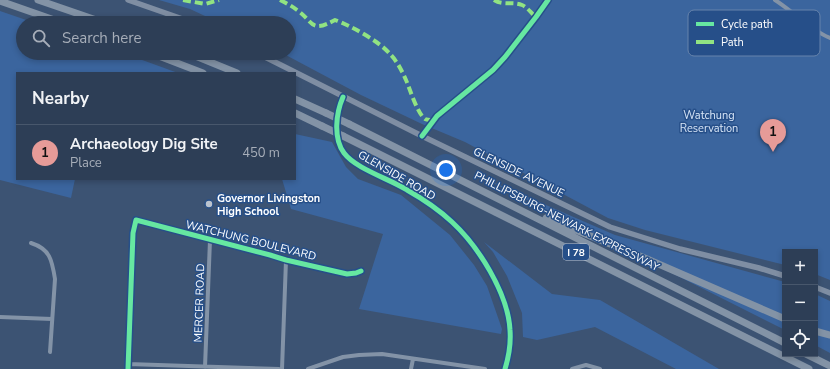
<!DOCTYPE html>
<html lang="en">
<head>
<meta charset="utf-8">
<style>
	:root { --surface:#2d3e56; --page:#394960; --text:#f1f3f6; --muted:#a7aeb9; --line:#48576c; --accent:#e69b98 }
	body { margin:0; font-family:"Nunito Sans",sans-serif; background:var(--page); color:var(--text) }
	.controls { position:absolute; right:12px; bottom:12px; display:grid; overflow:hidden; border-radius:0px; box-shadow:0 2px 6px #0003 }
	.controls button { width:36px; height:36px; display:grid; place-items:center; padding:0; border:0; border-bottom:1px solid var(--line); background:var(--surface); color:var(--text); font:20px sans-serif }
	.you { position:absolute; left:446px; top:170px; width:14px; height:14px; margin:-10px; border:3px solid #fff; border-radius:50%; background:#1a73e8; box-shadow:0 0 0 6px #1a73e833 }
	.badge { display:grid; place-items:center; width:26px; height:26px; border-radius:50%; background:var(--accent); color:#111; font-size:13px; font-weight:700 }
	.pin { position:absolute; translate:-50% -33px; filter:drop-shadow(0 1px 2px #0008) }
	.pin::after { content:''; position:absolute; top:21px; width:14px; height:12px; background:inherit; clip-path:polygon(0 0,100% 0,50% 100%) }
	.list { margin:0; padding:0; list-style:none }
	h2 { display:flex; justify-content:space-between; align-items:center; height:52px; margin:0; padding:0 16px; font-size:17px }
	h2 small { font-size:13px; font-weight:400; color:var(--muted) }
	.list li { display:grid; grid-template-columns:26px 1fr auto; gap:12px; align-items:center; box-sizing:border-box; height:56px; padding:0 16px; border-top:1px solid var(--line) }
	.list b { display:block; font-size:15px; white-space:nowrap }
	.list p { margin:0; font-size:13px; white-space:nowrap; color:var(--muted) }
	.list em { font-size:13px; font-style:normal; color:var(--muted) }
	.icon { flex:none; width:22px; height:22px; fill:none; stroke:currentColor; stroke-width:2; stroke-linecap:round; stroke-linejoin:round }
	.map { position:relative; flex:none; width:830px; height:369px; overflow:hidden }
	.search { position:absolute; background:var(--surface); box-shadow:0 2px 6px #0003; left:16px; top:16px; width:280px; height:44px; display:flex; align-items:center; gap:10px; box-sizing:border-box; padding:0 14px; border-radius:22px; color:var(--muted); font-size:15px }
	.panel { position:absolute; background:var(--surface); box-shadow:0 2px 6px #0003; left:16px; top:72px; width:280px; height:108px; border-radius:0px }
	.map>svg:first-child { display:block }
</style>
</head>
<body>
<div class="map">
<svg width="830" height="369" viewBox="0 0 830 369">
	<rect width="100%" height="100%" fill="#3c5373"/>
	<!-- green -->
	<path fill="#3b659e" d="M 159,0 L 830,0 L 830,280 L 815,274 L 815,252 L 785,252 L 785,265 L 645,230 L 608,218 L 465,142 L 422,124 L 361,95 L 282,53 L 289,53 L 289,23 L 220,23 L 190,9 Z
		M 0,11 L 35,23 L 23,23 L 23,53 L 123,53 L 178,73 L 17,73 L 17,179 L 75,179 L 71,198 L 0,180 Z
		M 295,134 L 332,142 L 346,167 L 358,179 L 401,195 L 450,235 L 474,265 L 487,286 L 502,329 L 501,334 L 359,309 L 383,234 L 291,209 L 282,179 L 295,179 Z
		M 479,176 L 615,235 L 785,282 L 785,330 Z
		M 484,242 L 552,294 L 600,300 L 719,369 L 676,369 L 595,327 L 537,340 L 523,337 L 522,313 L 507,276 L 493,252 Z
		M 815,294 L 830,301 L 830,353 L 815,345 Z"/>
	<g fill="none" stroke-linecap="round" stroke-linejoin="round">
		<!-- street -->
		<path stroke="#8393a7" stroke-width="4" d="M 775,0 C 794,12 810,30 830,38
			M 422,136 L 437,116 L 493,70 L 505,57 L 536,17 L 548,0
			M 31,243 C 50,249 52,260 55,279 L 50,352
			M 0,317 L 52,319
			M 128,364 L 279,369
			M 205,367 L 210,240
			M 128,369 L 133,233 L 136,220 L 270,255 L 286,260 L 347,274 L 356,273 L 361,271
			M 282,369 L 286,260
			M 308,369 L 343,357 L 359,355 L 382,354 L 485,369
			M 411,369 L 413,359
			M 572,369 L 586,365 L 600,369"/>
		<!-- secondary -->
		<path stroke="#7f8ea3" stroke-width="5.5" d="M 128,0 L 194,23
			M 257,53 L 422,136 L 610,227 L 680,249 L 759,268 L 785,276
			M 343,97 C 336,113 333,138 344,153 C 356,169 390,179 407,190 C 423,199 438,209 452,222 C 478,246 508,293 510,330 C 511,343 509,356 505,369
			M 815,287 L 830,293"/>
		<!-- highway -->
		<path stroke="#8393a6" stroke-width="7" d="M 38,0 L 105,23
			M 0,1 L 63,23
			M 151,53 L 203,73
			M 188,53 L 237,73
			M 295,99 L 326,113
			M 295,113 L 322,126
			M 349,124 L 785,343
			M 343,136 L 809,369
			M 546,218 L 647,259 L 785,319
			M 815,331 L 830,335
			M 806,354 L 830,366"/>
		<!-- highway-bridge -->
		<path stroke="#8393a6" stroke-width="7" d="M 326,113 L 349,124
			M 322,126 L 343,136"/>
		<!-- quiet -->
		<path stroke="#91e382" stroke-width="4" stroke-dasharray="8 4" stroke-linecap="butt" d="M 183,0 L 205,4 L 219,0
			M 280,0 C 286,3 292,6 297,10 C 315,23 310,33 335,20 C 351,26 379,41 390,54 C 397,61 402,71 406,80 C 410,89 417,113 425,119 C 427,120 431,120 434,120
			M 494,0 C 504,6 512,1 522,5 C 527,7 531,13 536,17"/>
		<defs>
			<path id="cycleway" d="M 343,97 C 336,113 333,138 344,153 C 356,169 390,179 407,190 C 423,199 438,209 452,222 C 478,246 508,293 510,330 C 511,343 509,356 505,369
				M 422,136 L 437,116 L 493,70 L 505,57 L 536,17 L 548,0
				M 128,369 L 133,233 L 136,220 L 270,255 L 286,260 L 347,274 L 356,273 L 361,271"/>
		</defs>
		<!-- cycleway casing -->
		<use href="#cycleway" stroke="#264f89" stroke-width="8"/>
		<!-- cycleway -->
		<use href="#cycleway" stroke="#66e7a1" stroke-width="5"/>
	</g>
	<!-- markers -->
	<circle fill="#bbc3ce" stroke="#264f89" stroke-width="1.5" cx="209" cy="204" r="4"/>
	<g text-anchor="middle" stroke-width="3" stroke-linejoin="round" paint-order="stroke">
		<!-- shield labels -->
		<rect fill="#264f89" stroke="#becadc" stroke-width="1" x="563" y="244" width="26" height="16" rx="3"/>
		<g font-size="10" font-weight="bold" fill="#fff">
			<text x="576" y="256">I 78</text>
		</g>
		<!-- park labels -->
		<g font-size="11" fill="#d7e5f7" stroke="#264f89">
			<text x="709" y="119">Watchung<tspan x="709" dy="13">Reservation</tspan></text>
		</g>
		<!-- street labels -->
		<g font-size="11" fill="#fff" stroke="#264f89">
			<text transform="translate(519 172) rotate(26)" y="4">GLENSIDE AVENUE</text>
			<text transform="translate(397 175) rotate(30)" y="4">GLENSIDE ROAD</text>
			<text transform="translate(567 221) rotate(27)" y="4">PHILLIPSBURG-NEWARK EXPRESSWAY</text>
			<text transform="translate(251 240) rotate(14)" y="4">WATCHUNG BOULEVARD</text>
			<text transform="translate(199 303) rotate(-88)" y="4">MERCER ROAD</text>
		</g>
		<!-- poi labels -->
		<g font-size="11" font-weight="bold" fill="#fff" stroke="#264f89" text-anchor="start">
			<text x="217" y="202">Governor Livingston<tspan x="217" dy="13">High School</tspan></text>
		</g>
	</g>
	<!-- legend -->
	<rect x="688" y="10" width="132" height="46" rx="6" fill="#264f89" stroke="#6784ac" stroke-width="1"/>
	<rect x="696" y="22" width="18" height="4" fill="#66e7a1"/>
	<rect x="696" y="40" width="18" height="4" fill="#91e382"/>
	<g font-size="11" fill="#fff">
		<text x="721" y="28">Cycle path</text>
		<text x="721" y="46">Path</text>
	</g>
</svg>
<div class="controls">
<button>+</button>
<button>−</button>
<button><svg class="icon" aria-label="locate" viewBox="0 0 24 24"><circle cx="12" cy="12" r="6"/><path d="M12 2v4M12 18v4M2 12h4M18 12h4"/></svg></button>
</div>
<div class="you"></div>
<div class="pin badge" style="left:773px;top:152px">1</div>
<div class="search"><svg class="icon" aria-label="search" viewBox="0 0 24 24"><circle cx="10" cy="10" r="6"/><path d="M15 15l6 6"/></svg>Search here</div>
<section class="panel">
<h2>Nearby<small></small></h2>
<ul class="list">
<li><span class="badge">1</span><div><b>Archaeology Dig Site</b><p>Place</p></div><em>450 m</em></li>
</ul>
</section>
</div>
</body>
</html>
